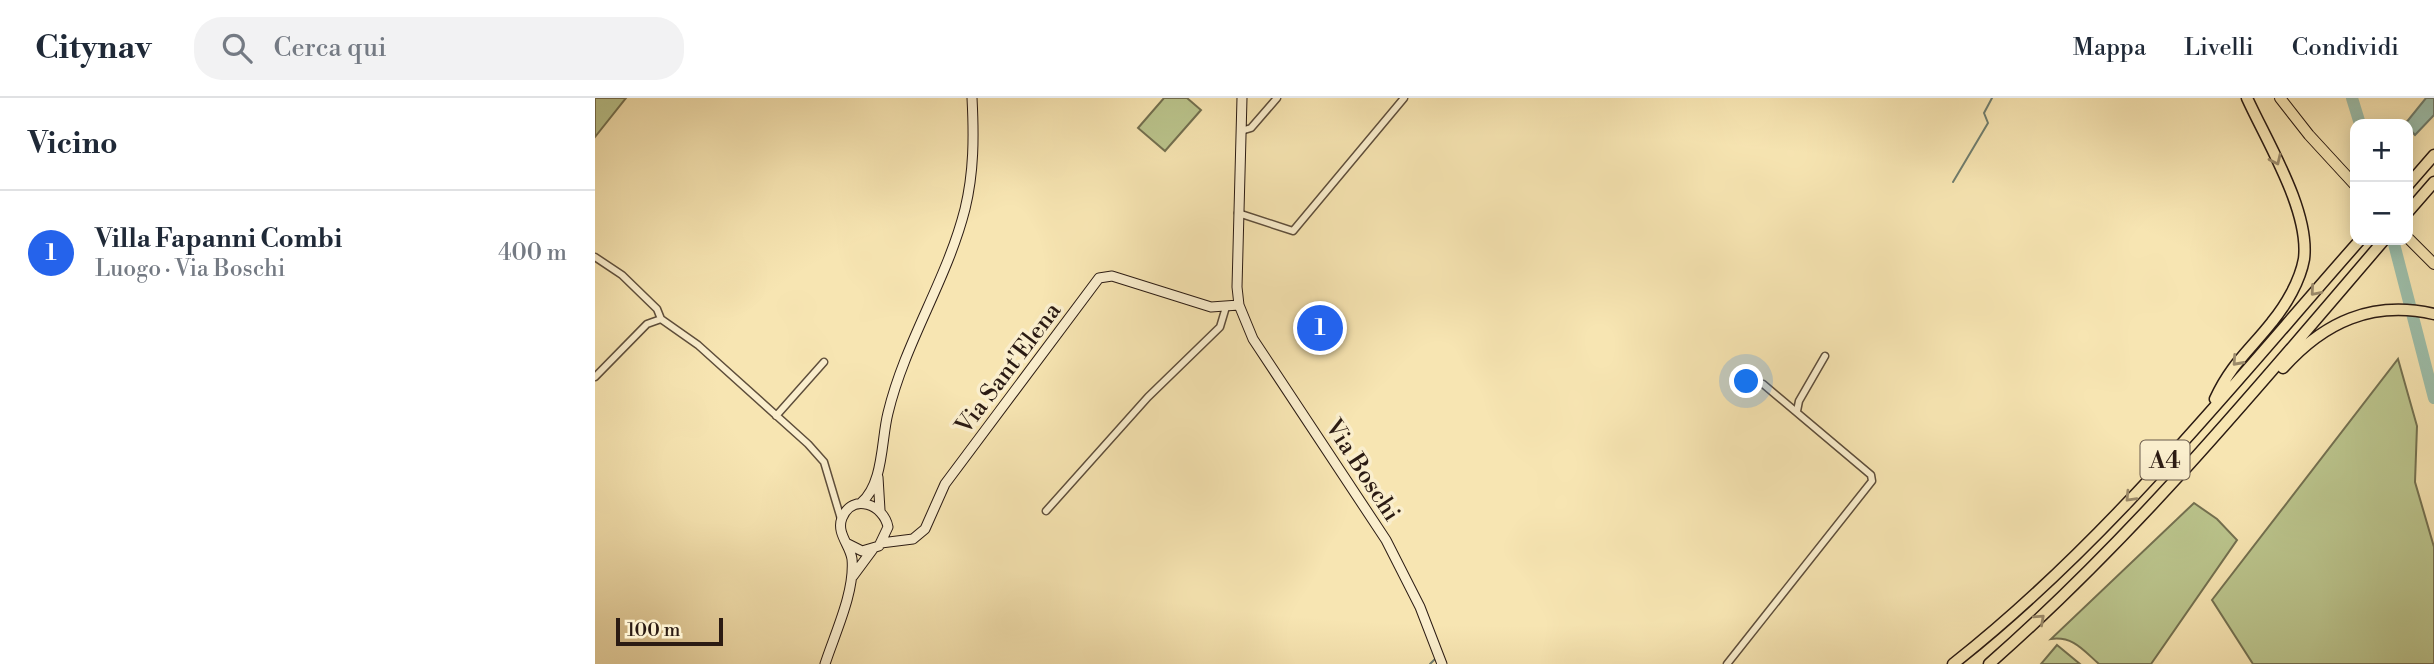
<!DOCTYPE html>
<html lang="it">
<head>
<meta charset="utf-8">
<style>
	:root { --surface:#fff; --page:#f2f2f3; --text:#1f2937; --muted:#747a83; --line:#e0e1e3; --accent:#2563eb }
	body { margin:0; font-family:"Libre Bodoni",serif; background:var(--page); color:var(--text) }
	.controls { position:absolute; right:21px; top:21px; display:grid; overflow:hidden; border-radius:14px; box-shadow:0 4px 18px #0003 }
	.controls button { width:63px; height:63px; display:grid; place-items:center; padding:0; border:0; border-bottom:2px solid var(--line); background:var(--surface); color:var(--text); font:35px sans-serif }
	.scale { position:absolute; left:21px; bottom:18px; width:107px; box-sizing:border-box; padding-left:7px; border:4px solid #2b1b13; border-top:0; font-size:19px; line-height:24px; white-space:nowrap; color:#2b1b13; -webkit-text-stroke:5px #faeecd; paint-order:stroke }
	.you { position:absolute; left:1152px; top:284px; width:24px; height:24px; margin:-18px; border:5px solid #fff; border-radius:50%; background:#1a73e8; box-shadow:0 0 0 10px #1a73e833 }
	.badge { display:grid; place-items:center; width:46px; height:46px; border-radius:50%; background:var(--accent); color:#fff; font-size:23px; font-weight:700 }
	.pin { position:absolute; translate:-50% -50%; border:4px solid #fff; box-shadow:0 2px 7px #0006 }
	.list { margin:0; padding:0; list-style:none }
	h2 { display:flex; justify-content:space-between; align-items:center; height:91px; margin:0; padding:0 28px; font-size:30px }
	h2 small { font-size:23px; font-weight:400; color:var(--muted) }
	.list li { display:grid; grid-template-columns:46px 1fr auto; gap:21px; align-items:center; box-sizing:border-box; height:126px; padding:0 28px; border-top:2px solid var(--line) }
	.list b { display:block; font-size:26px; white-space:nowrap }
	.list p { margin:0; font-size:23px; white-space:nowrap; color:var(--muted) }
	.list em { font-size:23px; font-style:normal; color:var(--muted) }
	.icon { flex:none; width:38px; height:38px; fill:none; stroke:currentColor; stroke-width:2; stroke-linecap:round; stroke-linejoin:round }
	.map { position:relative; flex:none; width:1839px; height:566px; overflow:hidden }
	header { display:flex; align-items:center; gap:42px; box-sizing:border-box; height:98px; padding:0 35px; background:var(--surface); border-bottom:2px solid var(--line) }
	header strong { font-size:33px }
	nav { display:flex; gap:38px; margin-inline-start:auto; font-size:24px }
	.search { width:490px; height:63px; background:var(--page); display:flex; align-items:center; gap:18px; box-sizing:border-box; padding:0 24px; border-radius:28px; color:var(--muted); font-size:26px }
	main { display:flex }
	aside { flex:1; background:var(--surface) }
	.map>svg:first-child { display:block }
</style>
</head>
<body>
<header>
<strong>Citynav</strong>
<div class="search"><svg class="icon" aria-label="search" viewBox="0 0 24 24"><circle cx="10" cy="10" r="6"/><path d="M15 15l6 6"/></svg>Cerca qui</div>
<nav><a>Mappa</a><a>Livelli</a><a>Condividi</a></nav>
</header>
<main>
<aside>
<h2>Vicino<small></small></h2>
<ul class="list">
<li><span class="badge">1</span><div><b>Villa Fapanni Combi</b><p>Luogo · Via Boschi</p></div><em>400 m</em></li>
</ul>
</aside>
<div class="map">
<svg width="1839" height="566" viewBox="0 0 1839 566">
	<rect width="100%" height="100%" fill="#f7e5b2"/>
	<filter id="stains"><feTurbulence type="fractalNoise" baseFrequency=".00286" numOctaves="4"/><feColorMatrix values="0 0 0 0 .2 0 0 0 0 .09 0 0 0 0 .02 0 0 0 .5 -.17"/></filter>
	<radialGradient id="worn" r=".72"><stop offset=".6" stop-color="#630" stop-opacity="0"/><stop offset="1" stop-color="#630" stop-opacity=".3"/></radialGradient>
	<!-- green -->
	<path fill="#bbc58d" stroke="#737050" stroke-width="2" d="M 0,0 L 31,0 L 0,39 Z
		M 569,0 L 592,0 L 606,12 L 570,53 L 543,30 Z
		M 1803,261 L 1822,328 L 1820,384 L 1839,449 L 1839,566 L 1658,566 L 1617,502 Z
		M 1599,405 L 1622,421 L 1642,442 L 1556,566 L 1504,566 C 1488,552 1478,538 1456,541 Z
		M 1462,547 L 1485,566 L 1446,566 Z"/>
	<!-- water -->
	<path fill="#9dbfab" stroke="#6f7d6e" stroke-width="2" d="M 1831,0 L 1839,0 L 1839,17 L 1820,37 L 1810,26 Z"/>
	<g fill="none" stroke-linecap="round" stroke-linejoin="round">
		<!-- stream -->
		<path stroke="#6f7d6e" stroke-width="2" d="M 1358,84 L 1393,25 L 1389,15 L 1397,0
			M 835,566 L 840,561"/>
		<!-- river -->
		<path stroke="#9dbfab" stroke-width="12" d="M 1757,0 L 1765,26
			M 1798,142 L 1839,300"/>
		<defs>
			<path id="street" d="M 646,33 L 656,30 L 682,0
				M 643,115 L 698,133 L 809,0
				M 0,159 L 27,177 L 62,211 L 66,221 L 103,247 L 213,346 L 229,364 L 246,421
				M 0,279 L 52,226 L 66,221
				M 1202,313 L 1204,303 L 1230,258
				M 181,318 L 229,264
				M 451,413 L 553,299 L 625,229 L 631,209
				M 1132,566 L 1277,383 L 1276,377 L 1168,286"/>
			<path id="secondary" d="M 647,0 L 642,189 L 644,207 L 658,241 L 791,442 L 825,509 L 847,566
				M 283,379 L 285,412
				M 266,405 C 289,385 286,342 293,315 C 310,244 352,182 370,111 C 379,74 379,38 377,0
				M 286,445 L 318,441 L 330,431 L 350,386 L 504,180 L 517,178 L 616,209 L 644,207
				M 258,478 L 278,451
				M 230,566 C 240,535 260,494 257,461 C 255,447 241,435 247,420 C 258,394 289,407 293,429 L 284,448 L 267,453 L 251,445"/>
			<path id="primary" d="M 1685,0 L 1714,37 L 1760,87
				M 1813,140 L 1839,166"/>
			<path id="highway" d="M 1813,87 L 1839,57
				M 1813,114 L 1839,84
				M 1688,270 C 1729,224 1777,202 1839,216
				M 1620,301 C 1636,266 1655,252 1677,224 C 1691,207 1705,183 1709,161 C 1715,113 1672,44 1652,0
				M 1358,566 C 1512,445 1636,288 1765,142
				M 1394,566 C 1540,438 1663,289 1789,142"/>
		</defs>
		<!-- street casing -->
		<use href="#street" stroke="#5e4e3b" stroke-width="9"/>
		<!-- secondary casing -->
		<use href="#secondary" stroke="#2b1b13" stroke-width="11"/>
		<!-- primary casing -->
		<use href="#primary" stroke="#2b1b13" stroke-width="12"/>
		<!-- highway casing -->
		<use href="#highway" stroke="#2b1b13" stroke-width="13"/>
		<!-- street -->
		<use href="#street" stroke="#faeecd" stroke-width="6"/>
		<!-- secondary -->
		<use href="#secondary" stroke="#faeecd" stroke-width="9"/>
		<!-- primary -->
		<use href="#primary" stroke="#f7e5b2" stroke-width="10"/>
		<!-- highway -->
		<use href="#highway" stroke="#f7e5b2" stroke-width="10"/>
	</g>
	<!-- one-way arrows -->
	<defs><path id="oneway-chevron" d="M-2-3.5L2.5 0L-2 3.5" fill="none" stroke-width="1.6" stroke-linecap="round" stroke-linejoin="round" transform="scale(1.75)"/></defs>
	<g stroke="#9b8a6a">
		<use href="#oneway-chevron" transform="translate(1681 62) rotate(65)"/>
		<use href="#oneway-chevron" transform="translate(1720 193) rotate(131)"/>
		<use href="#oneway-chevron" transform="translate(1642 263) rotate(132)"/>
		<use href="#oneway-chevron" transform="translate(1535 399) rotate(133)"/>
		<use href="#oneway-chevron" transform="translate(1445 521) rotate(-42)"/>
	</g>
	<g text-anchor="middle" stroke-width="7" stroke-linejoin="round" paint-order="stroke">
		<!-- shield labels -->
		<rect fill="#faeecd" stroke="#695a4b" stroke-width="2" x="1545.5" y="342.5" width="49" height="39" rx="5"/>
		<g font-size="23" font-weight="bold" fill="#2b1b13">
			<text x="1570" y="370">A4</text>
		</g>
		<!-- street labels -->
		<g font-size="24" fill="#2b1b13" stroke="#faeecd">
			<text transform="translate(413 270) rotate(-53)" y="8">Via Sant'Elena</text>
			<text transform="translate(768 372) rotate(57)" y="8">Via Boschi</text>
		</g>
	</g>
	<rect width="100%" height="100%" filter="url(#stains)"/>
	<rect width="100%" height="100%" fill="url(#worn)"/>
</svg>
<div class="controls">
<button>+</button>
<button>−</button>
</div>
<div class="scale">100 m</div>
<div class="you"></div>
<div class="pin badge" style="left:725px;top:230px">1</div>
</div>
</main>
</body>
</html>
